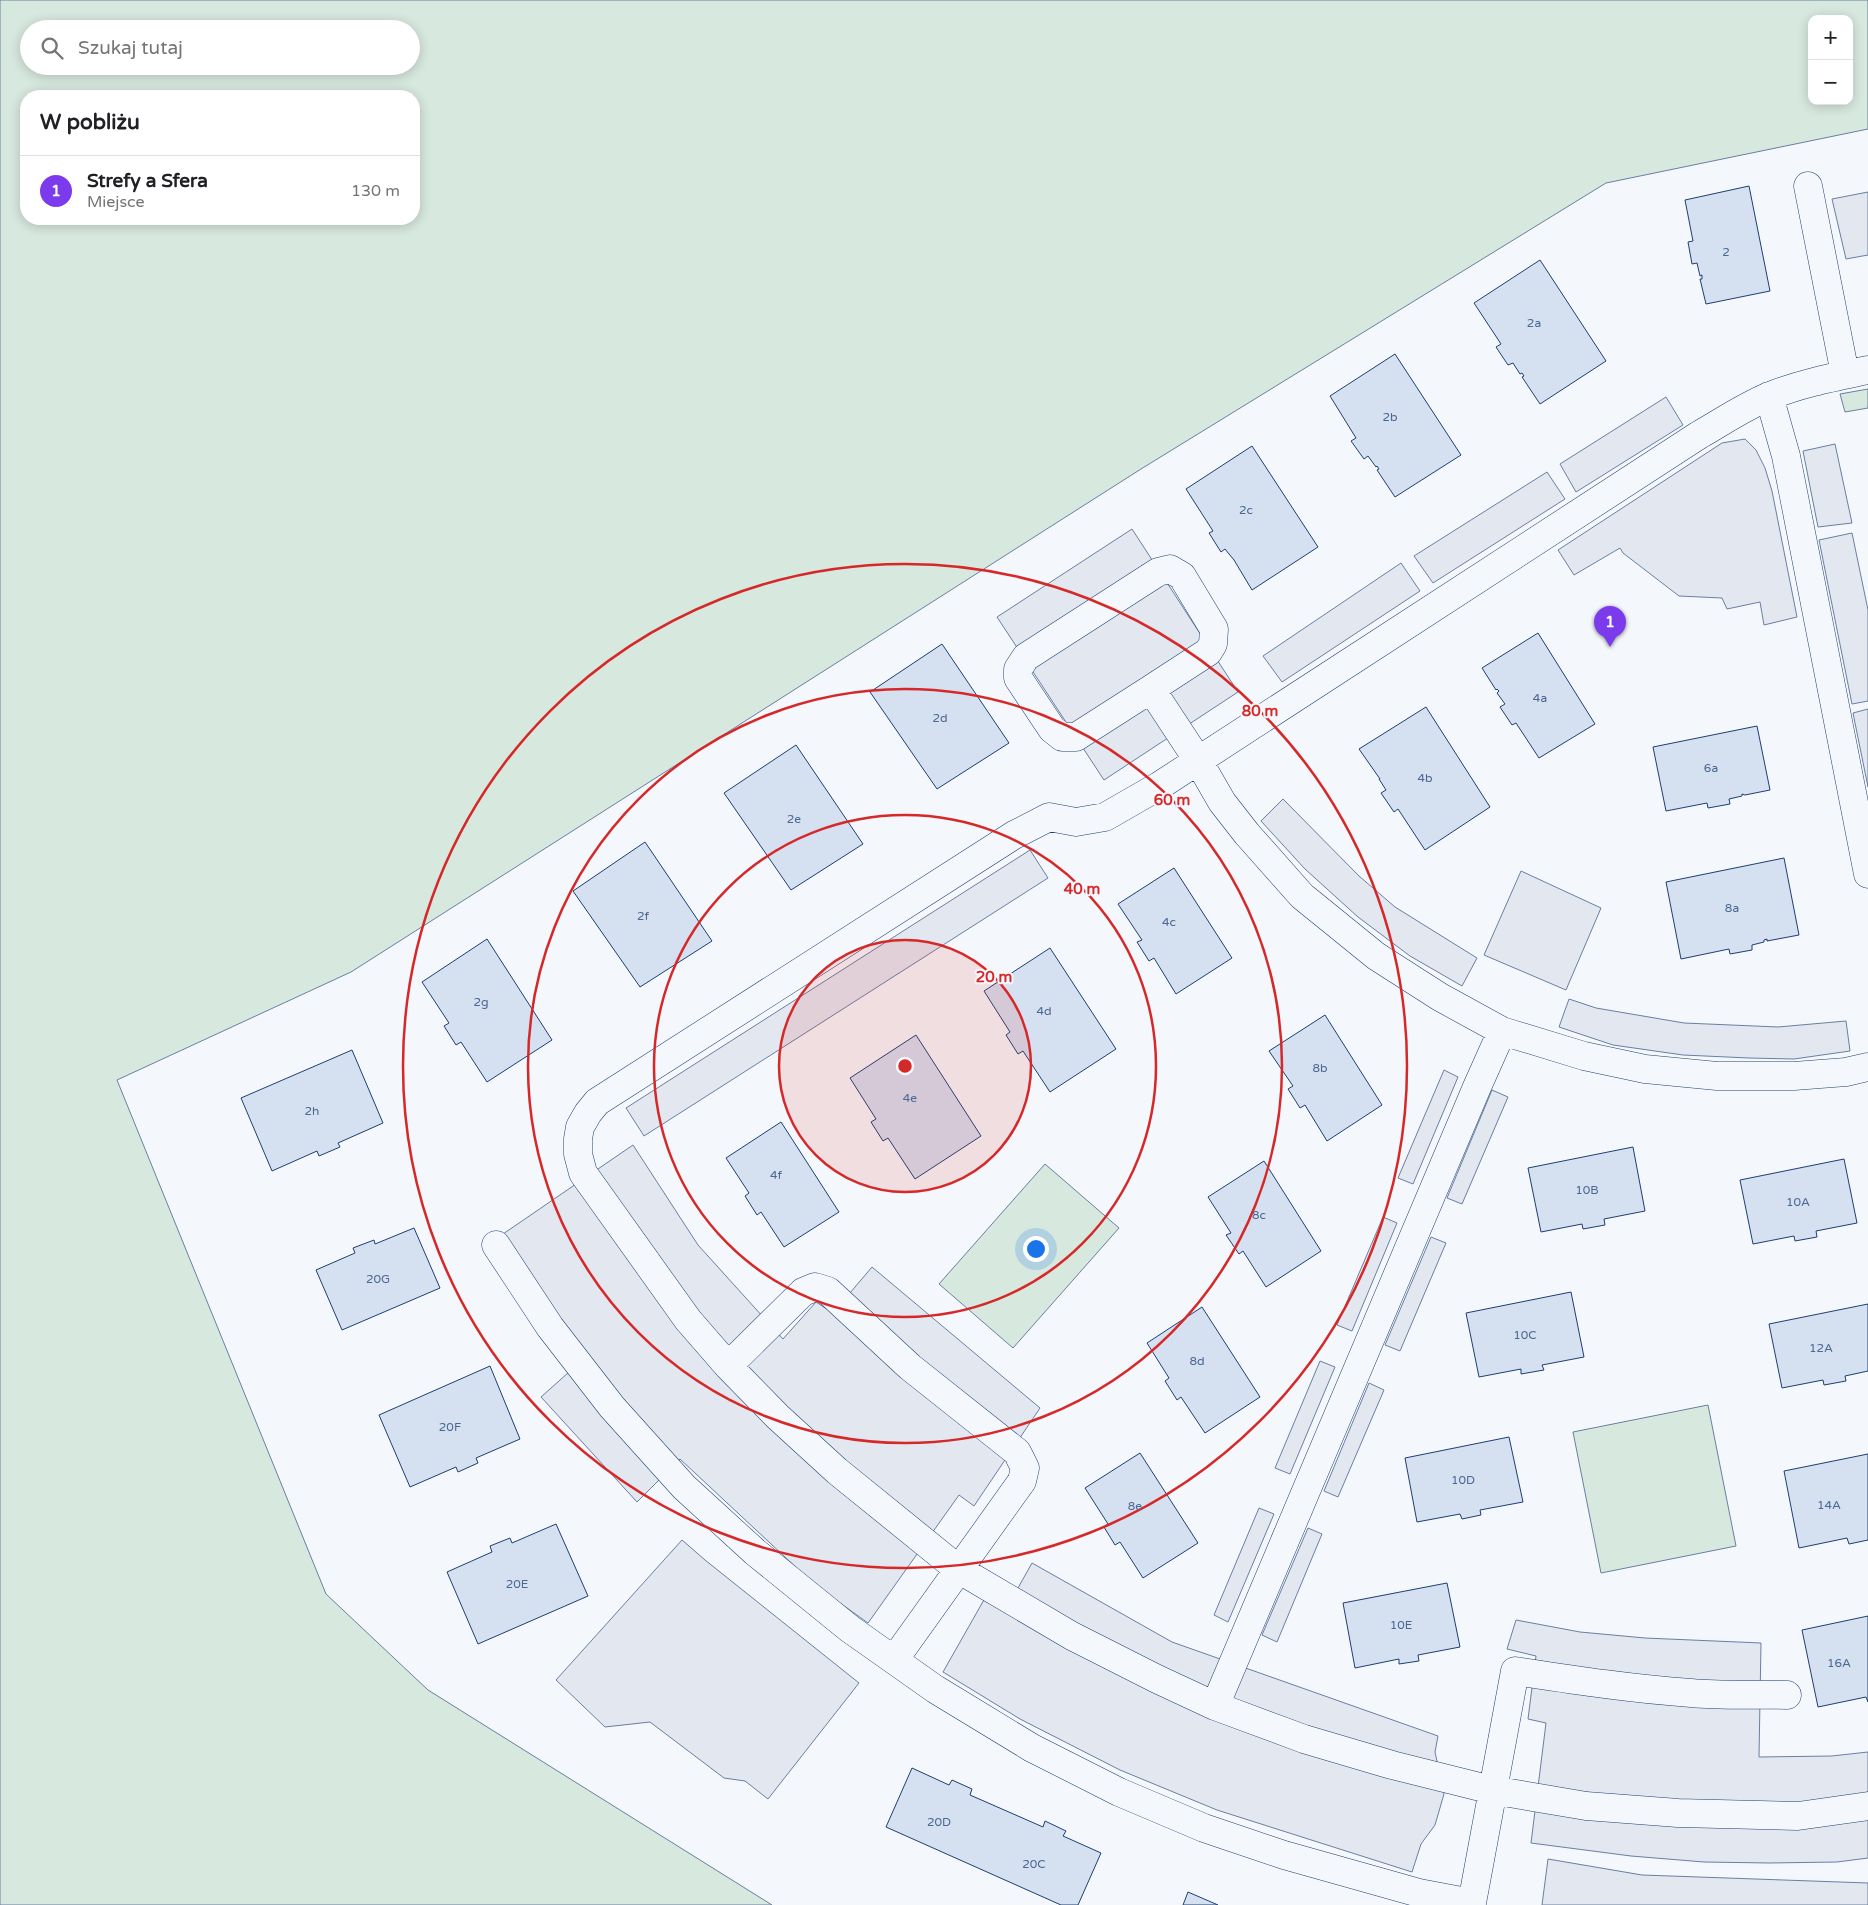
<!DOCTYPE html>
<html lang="pl">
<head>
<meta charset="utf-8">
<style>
	:root { --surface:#fff; --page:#f6f6f6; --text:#202124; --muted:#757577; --line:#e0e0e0; --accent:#7c3aed }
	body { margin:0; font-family:"Varela Round",sans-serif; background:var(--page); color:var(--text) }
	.controls { position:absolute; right:15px; top:15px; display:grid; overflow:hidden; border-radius:10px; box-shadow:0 2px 12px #0003 }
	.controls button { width:45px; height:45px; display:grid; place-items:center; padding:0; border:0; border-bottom:1px solid var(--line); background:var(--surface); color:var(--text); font:25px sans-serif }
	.you { position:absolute; left:1035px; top:1248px; width:18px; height:18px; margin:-12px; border:4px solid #fff; border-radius:50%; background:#1a73e8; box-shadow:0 0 0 8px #1a73e833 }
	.badge { display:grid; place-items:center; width:32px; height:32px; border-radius:50%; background:var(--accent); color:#fff; font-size:16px; font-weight:700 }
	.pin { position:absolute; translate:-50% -41px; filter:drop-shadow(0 1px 2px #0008) }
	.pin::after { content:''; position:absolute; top:26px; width:18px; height:15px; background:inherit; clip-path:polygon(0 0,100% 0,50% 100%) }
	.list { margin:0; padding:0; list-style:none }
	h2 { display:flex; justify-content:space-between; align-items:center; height:65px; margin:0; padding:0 20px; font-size:21px }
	h2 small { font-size:16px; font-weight:400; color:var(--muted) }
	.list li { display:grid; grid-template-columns:32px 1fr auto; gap:15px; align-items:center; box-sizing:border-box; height:70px; padding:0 20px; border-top:1px solid var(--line) }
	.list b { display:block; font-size:19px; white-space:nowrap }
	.list p { margin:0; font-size:16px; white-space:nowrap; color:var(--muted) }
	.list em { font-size:16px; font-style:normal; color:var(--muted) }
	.icon { flex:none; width:28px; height:28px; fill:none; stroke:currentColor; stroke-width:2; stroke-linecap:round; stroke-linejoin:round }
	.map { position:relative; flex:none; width:1868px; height:1905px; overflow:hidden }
	.search { position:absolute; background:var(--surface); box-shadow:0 2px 12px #0003; left:20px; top:20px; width:400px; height:55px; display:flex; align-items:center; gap:12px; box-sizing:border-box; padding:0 18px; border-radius:28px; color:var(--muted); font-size:19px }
	.panel { position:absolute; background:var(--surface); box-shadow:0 2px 12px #0003; left:20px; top:90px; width:400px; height:135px; border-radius:20px }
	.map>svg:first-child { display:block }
</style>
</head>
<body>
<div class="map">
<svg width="1868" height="1905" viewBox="0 0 1868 1905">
	<rect width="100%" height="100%" fill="#f4f7fb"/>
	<!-- green -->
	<path fill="#d7e8df" stroke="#687fa3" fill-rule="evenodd" d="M 0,0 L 1868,0 L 1868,129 L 1606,183 L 1141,469 L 351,972 L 117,1080 L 326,1594 L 428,1690 L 772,1905 L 0,1905 ZM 1812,19 L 1849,19 L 1849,101 L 1812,101 ZM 29,29 L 411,29 L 411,66 L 29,66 ZM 26,96 L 414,96 L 414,219 L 26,219 Z
		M 1868,389 L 1868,408 L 1845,412 L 1840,394 Z
		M 1045,1164 L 1119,1228 L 1013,1348 L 939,1284 Z
		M 1708,1405 L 1736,1546 L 1601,1573 L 1573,1432 Z"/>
	<!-- parking -->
	<path fill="#e3e8f0" stroke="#687fa3" d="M 1868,192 L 1868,255 L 1846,259 L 1832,199 Z
		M 1666,397 L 1683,425 L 1576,492 L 1560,464 Z
		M 1745,439 L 1756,450 L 1765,468 L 1772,491 L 1797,617 L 1764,625 L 1760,602 L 1727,609 L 1722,598 L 1679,596 L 1623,553 L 1620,548 L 1574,575 L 1558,550 L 1722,443 Z
		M 1835,444 L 1852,523 L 1818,527 L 1803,451 Z
		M 1547,472 L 1565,499 L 1433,583 L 1414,556 Z
		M 1132,529 L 1238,692 L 1104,780 L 997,617 Z
		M 1852,533 L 1868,610 L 1868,701 L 1852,704 L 1819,540 Z
		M 1401,563 L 1420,591 L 1282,682 L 1263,656 Z
		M 1868,709 L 1868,787 L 1853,713 Z
		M 1283,799 L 1359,876 L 1395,907 L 1477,958 L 1462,986 L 1410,956 L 1358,917 L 1305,869 L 1261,821 Z
		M 1030,850 L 1048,878 L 644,1136 L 626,1108 Z
		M 1521,871 L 1601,908 L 1566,990 L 1484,955 Z
		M 1569,999 L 1596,1008 L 1684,1023 L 1778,1027 L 1846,1021 L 1850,1051 L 1794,1059 L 1749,1058 L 1683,1055 L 1613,1045 L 1559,1027 Z
		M 1444,1070 L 1458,1077 L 1413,1184 L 1398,1178 Z
		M 1492,1090 L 1508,1097 L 1462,1204 L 1447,1198 Z
		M 633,1145 L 698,1245 L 783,1339 L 816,1302 L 833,1313 L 872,1267 L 1040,1408 L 974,1506 L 959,1495 L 868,1623 L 815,1585 L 680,1459 L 637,1502 L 541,1397 L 587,1356 L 563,1323 L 503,1234 Z
		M 1383,1217 L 1397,1223 L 1352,1331 L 1337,1325 Z
		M 1431,1237 L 1446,1243 L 1400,1351 L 1385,1345 Z
		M 1320,1361 L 1335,1367 L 1290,1474 L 1275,1468 Z
		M 1369,1383 L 1384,1390 L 1338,1497 L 1324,1491 Z
		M 1259,1508 L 1274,1514 L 1228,1622 L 1214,1615 Z
		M 1308,1528 L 1322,1534 L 1277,1642 L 1262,1635 Z
		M 682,1540 L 705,1560 L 859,1683 L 768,1799 L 745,1781 L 724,1778 L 650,1722 L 605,1727 L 556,1680 Z
		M 1032,1563 L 1172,1642 L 1438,1736 L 1435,1752 L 1444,1794 L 1435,1825 L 1421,1844 L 1412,1872 L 1217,1810 L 1120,1770 L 1020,1719 L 943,1672 L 985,1598 L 1005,1611 Z
		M 1516,1620 L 1580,1632 L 1645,1638 L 1761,1643 L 1759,1757 L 1832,1756 L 1868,1752 L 1868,1858 L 1837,1862 L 1769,1863 L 1704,1862 L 1631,1856 L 1531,1843 L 1546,1723 L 1528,1719 L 1536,1656 L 1507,1649 Z
		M 1548,1859 L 1642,1875 L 1868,1883 L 1868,1905 L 1542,1905 Z"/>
	<!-- building -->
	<path fill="#d5e0f0" stroke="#1d3f73" d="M 1749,186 L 1770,291 L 1706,304 L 1700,279 L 1702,279 L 1702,275 L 1700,276 L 1697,263 L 1692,264 L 1688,242 L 1693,241 L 1685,200 Z
		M 1540,260 L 1606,361 L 1540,404 L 1522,377 L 1524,376 L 1522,373 L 1520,374 L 1513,363 L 1508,365 L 1496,347 L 1501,344 L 1474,303 Z
		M 1395,354 L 1461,455 L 1395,497 L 1377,470 L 1379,469 L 1377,466 L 1376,467 L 1368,456 L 1364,459 L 1351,441 L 1356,438 L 1330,396 Z
		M 1252,446 L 1318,547 L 1252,590 L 1234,560 L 1225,549 L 1221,552 L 1209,533 L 1213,531 L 1186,489 Z
		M 1538,633 L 1595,724 L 1539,758 L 1516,723 L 1512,725 L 1500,707 L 1505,704 L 1497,693 L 1499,691 L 1497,689 L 1496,690 L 1482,668 Z
		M 942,644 L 1009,743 L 937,789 L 870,692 Z
		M 1426,707 L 1490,807 L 1425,850 L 1398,809 L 1394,812 L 1381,793 L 1386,790 L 1379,779 L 1380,779 L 1359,749 Z
		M 1757,726 L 1770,790 L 1745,795 L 1742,794 L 1742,796 L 1729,799 L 1730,804 L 1708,808 L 1707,803 L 1666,811 L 1653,747 Z
		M 796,745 L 863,844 L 791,890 L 724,793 Z
		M 645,842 L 712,941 L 640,987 L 573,891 Z
		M 1784,858 L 1799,935 L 1767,941 L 1767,939 L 1764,940 L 1764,942 L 1752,945 L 1752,950 L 1730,954 L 1729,949 L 1681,959 L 1666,882 Z
		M 1174,868 L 1232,958 L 1176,994 L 1154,958 L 1149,961 L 1137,942 L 1142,940 L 1118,904 Z
		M 487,939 L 552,1040 L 487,1082 L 461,1042 L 456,1045 L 444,1026 L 449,1023 L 422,982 Z
		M 1050,948 L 1116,1049 L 1050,1092 L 1023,1051 L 1018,1054 L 1006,1035 L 1010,1032 L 984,991 Z
		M 1325,1015 L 1382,1105 L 1327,1141 L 1305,1105 L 1300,1108 L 1288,1089 L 1293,1086 L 1269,1051 Z
		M 916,1035 L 981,1136 L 915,1179 L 888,1138 L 883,1141 L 871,1122 L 876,1119 L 850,1078 Z
		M 352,1050 L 383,1123 L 338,1143 L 340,1147 L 319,1156 L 317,1151 L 272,1171 L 241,1098 Z
		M 781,1122 L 839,1212 L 784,1247 L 761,1212 L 757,1215 L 745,1196 L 749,1193 L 726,1158 Z
		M 1633,1147 L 1645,1211 L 1604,1219 L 1605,1225 L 1583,1229 L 1582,1224 L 1541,1232 L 1528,1168 Z
		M 1844,1159 L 1857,1223 L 1816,1231 L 1817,1237 L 1795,1241 L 1794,1236 L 1753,1244 L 1740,1180 Z
		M 1264,1161 L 1321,1251 L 1266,1287 L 1243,1251 L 1239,1254 L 1226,1235 L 1231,1233 L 1208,1197 Z
		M 414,1228 L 440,1288 L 342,1330 L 316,1270 L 355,1253 L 353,1248 L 374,1240 L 375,1244 Z
		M 1571,1292 L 1584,1357 L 1542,1365 L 1544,1370 L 1521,1374 L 1521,1369 L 1479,1377 L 1466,1313 Z
		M 1868,1304 L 1868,1371 L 1845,1376 L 1846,1381 L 1824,1385 L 1823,1380 L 1782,1388 L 1769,1324 Z
		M 1202,1307 L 1260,1397 L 1205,1433 L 1181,1397 L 1177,1400 L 1165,1381 L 1169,1378 L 1147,1343 Z
		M 490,1366 L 520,1439 L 476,1458 L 478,1463 L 458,1472 L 456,1467 L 410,1487 L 379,1415 Z
		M 1509,1437 L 1523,1502 L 1480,1510 L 1481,1515 L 1462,1519 L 1460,1514 L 1417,1522 L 1405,1458 Z
		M 1140,1453 L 1198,1543 L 1143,1578 L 1120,1542 L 1115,1545 L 1104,1527 L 1108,1524 L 1085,1488 Z
		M 1868,1454 L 1868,1540 L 1849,1544 L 1847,1538 L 1799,1548 L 1784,1471 Z
		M 556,1524 L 588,1596 L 478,1644 L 447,1572 L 492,1552 L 490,1546 L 510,1538 L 512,1543 Z
		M 1447,1583 L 1460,1647 L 1418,1655 L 1419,1661 L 1399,1664 L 1399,1659 L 1355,1668 L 1343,1603 Z
		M 1868,1616 L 1868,1702 L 1866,1697 L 1818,1707 L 1802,1630 Z
		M 912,1768 L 949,1785 L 952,1780 L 972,1789 L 970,1795 L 1043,1827 L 1045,1821 L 1066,1831 L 1063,1836 L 1101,1853 L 1078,1905 L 1061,1905 L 886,1827 Z
		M 1188,1892 L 1218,1905 L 1183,1905 Z"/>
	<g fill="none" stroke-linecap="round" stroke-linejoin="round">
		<defs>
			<path id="minor" d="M 1808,186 L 1845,374
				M 1868,370 C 1835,377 1802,383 1770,396 C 1745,406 1722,422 1699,435 L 1159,786 L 1105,817 L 1076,822 L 1049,817 L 1014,835 L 597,1102 L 588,1113 L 580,1127 L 578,1139 L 578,1154 L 583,1173 L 688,1320 L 728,1366 L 778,1417 L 837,1471 L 958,1569 L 1072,1636 L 1157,1679 L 1215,1706 L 1304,1739 L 1392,1765 L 1492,1790 L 1586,1806 L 1678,1813 L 1798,1816 L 1868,1806
				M 1769,396 L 1786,456 L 1868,874
				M 1151,689 L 1076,737 L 1062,737 L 1052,729 L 1018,678 L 1018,669 L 1026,657 L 1158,572 L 1170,569 L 1182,576 L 1214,629 L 1213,644 L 1208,652 L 1151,689 L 1199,762 L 1222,802 L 1247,834 L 1302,896 L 1376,956 L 1440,997 L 1502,1031 L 1584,1056 L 1645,1069 L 1717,1076 L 1794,1076 L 1846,1072 L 1868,1067
				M 496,1245 L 550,1327 L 612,1407 L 684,1487 L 755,1552 L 850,1629 L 935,1689 L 1032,1748 L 1119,1792 L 1204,1828 L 1284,1855 L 1419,1893 L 1472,1903 L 1515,1671 C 1574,1680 1632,1689 1691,1693 C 1723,1696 1755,1694 1787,1695
				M 728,1366 L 803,1292 L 815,1287 L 828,1291 L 910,1367 L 1017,1452 L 1025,1468 L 1022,1481 L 894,1660
				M 1215,1706 L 1477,1087 L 1502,1031"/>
		</defs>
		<!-- minor casing -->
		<use href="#minor" stroke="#1d3f73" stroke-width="29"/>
		<!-- minor -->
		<use href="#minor" stroke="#f4f7fb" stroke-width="28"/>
	</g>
	<!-- distance rings -->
	<circle cx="905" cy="1066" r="126" fill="#d62828" fill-opacity=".12"/>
	<g fill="none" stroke="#d62828" stroke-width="2.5">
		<circle cx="905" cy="1066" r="126"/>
		<circle cx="905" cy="1066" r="251"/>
		<circle cx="905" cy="1066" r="377"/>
		<circle cx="905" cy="1066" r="502"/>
	</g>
	<g text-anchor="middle" stroke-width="4" stroke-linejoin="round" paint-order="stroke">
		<!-- number labels -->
		<g font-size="12" fill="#4b6792">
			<text x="1726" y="256">2</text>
			<text x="1534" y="327">2a</text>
			<text x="1390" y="421">2b</text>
			<text x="1246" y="514">2c</text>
			<text x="1540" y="702">4a</text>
			<text x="940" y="722">2d</text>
			<text x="1711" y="772">6a</text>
			<text x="1425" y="782">4b</text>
			<text x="794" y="823">2e</text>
			<text x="1732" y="912">8a</text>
			<text x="643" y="920">2f</text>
			<text x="1169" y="926">4c</text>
			<text x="481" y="1006">2g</text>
			<text x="1044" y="1015">4d</text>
			<text x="1320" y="1072">8b</text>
			<text x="910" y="1102">4e</text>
			<text x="312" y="1115">2h</text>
			<text x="776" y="1179">4f</text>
			<text x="1587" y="1194">10B</text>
			<text x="1798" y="1206">10A</text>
			<text x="1259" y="1219">8c</text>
			<text x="378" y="1283">20G</text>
			<text x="1525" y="1339">10C</text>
			<text x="1821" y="1352">12A</text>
			<text x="1197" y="1365">8d</text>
			<text x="450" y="1431">20F</text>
			<text x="1463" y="1484">10D</text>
			<text x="1829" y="1509">14A</text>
			<text x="1135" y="1510">8e</text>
			<text x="517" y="1588">20E</text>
			<text x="1401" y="1629">10E</text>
			<text x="1839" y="1667">16A</text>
			<text x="939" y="1826">20D</text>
			<text x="1034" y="1868">20C</text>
		</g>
	</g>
	<circle cx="905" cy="1066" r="8" fill="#d62828" stroke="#f4f7fb" stroke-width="2.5"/>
	<g font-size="15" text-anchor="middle" font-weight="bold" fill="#d62828" stroke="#f4f7fb" stroke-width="4" stroke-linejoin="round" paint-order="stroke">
		<text x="1260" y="716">80 m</text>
		<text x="1172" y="805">60 m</text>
		<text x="1082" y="894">40 m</text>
		<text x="994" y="982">20 m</text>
	</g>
</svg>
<div class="controls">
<button>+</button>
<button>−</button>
</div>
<div class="you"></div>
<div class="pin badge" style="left:1610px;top:647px">1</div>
<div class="search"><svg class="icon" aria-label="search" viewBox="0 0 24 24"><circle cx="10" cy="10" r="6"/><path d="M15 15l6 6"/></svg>Szukaj tutaj</div>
<section class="panel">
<h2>W pobliżu<small></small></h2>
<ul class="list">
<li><span class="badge">1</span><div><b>Strefy a Sfera</b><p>Miejsce</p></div><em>130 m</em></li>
</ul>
</section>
</div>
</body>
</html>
